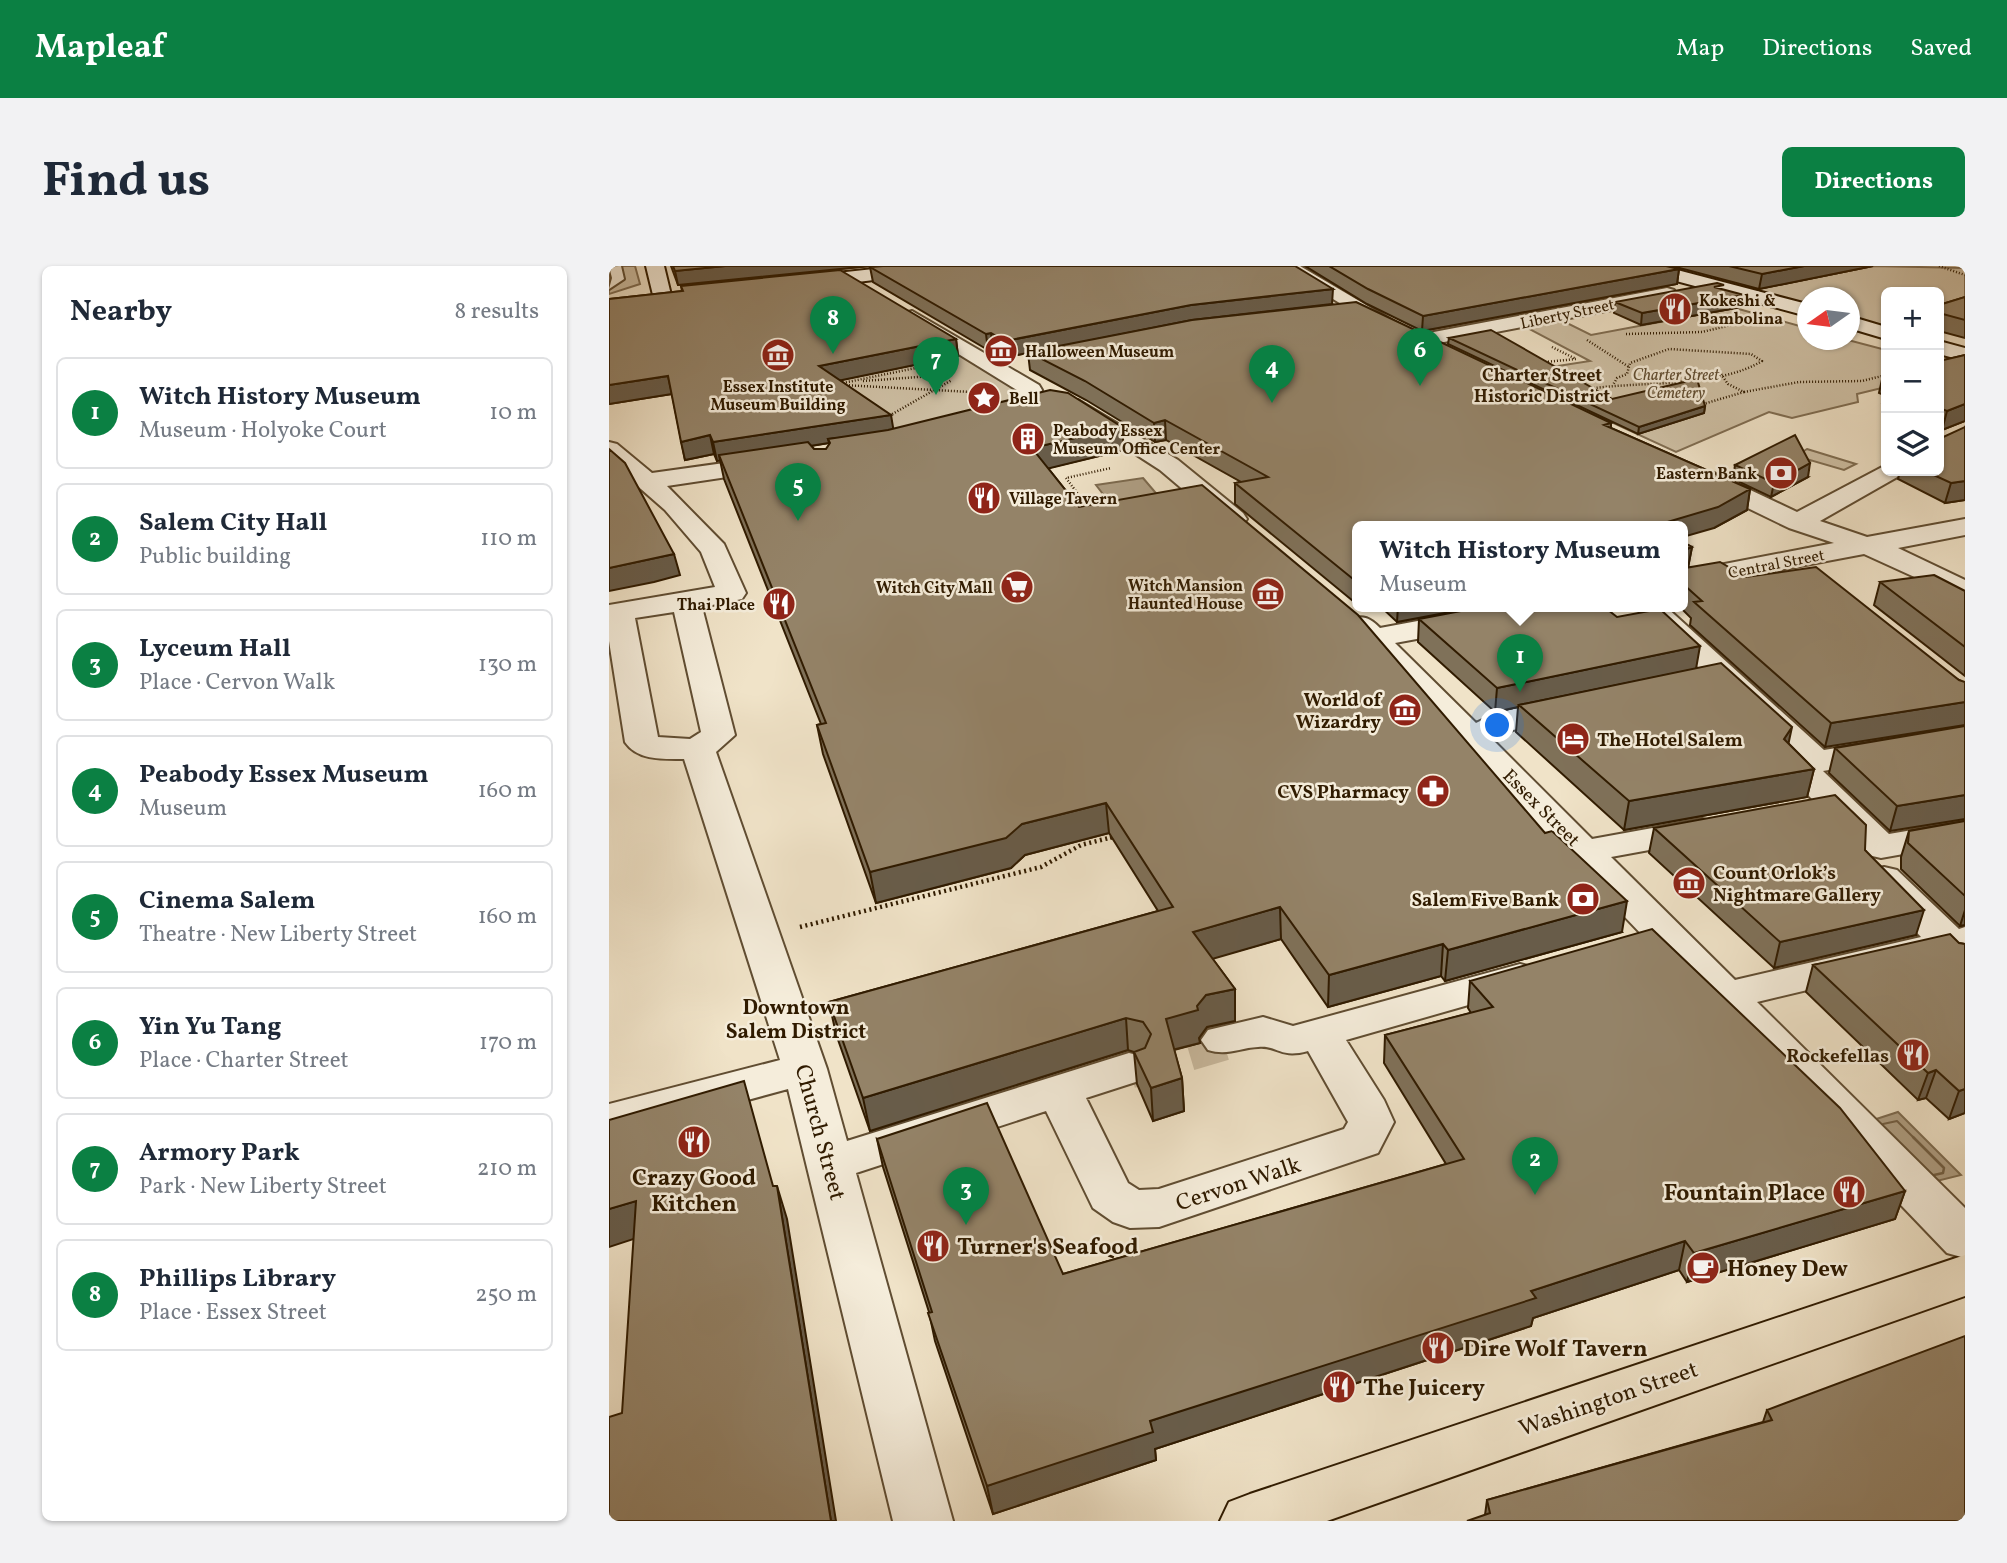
<!DOCTYPE html>
<html lang="en">
<head>
<meta charset="utf-8">
<style>
	:root { --surface:#fff; --page:#f2f2f3; --text:#1f2937; --muted:#747a83; --line:#e0e1e3; --accent:#0b8043 }
	body { margin:0; font-family:Vollkorn,serif; background:var(--page); color:var(--text) }
	.controls { position:absolute; right:21px; top:21px; display:grid; overflow:hidden; border-radius:10px; box-shadow:0 2px 5px #0004 }
	.controls button { width:63px; height:63px; display:grid; place-items:center; padding:0; border:0; border-bottom:2px solid var(--line); background:var(--surface); color:var(--text); font:35px sans-serif }
	.compass { position:absolute; left:1188px; top:21px; width:63px; height:63px; border-radius:50%; background:var(--surface); box-shadow:0 2px 5px #0004; rotate:256deg }
	.you { position:absolute; left:889px; top:460px; width:24px; height:24px; margin:-18px; border:5px solid #fff; border-radius:50%; background:#1a73e8; box-shadow:0 0 0 10px #1a73e833 }
	.badge { display:grid; place-items:center; width:46px; height:46px; border-radius:50%; background:var(--accent); color:#fff; font-size:23px; font-weight:700 }
	.pin { position:absolute; translate:-50% -58px; filter:drop-shadow(0 2px 4px #0008) }
	.pin::after { content:''; position:absolute; top:37px; width:24px; height:21px; background:inherit; clip-path:polygon(0 0,100% 0,50% 100%) }
	.popup { position:absolute; left:743px; top:255px; width:336px; height:91px; box-sizing:border-box; display:grid; place-content:center; border-radius:10px; background:var(--surface); filter:drop-shadow(0 2px 5px #0005); font-size:23px; white-space:nowrap; color:var(--muted) }
	.popup b { font-size:26px; color:var(--text) }
	.popup::after { content:''; position:absolute; left:50%; top:100%; margin-left:-14px; border:14px solid transparent; border-top-color:var(--surface) }
	.list { margin:0; padding:0; list-style:none }
	h2 { display:flex; justify-content:space-between; align-items:center; height:91px; margin:0; padding:0 28px; font-size:30px }
	h2 small { font-size:23px; font-weight:400; color:var(--muted) }
	.list li { display:grid; grid-template-columns:46px 1fr auto; gap:21px; align-items:center; box-sizing:border-box; height:112px; margin:0 14px 14px; padding:0 14px; border:2px solid var(--line); border-radius:10px }
	.list b { display:block; font-size:26px; white-space:nowrap }
	.list p { margin:0; font-size:23px; white-space:nowrap; color:var(--muted) }
	.list em { font-size:23px; font-style:normal; color:var(--muted) }
	.icon { flex:none; width:38px; height:38px; fill:none; stroke:currentColor; stroke-width:2; stroke-linecap:round; stroke-linejoin:round }
	.map { position:relative; flex:none; width:1356px; height:1255px; overflow:hidden; border-radius:10px }
	header { display:flex; align-items:center; gap:42px; box-sizing:border-box; height:98px; padding:0 35px; background:var(--accent); color:#fff }
	header strong { font-size:33px }
	nav { display:flex; gap:38px; margin-inline-start:auto; font-size:24px }
	.intro { display:flex; align-items:center; justify-content:space-between; box-sizing:border-box; height:168px; padding:0 42px }
	h1 { margin:0; font-size:49px }
	.button { padding:18px 32px; border-radius:10px; background:var(--accent); color:#fff; font-size:24px; font-weight:700 }
	main { display:flex; gap:42px; padding:0 42px }
	aside { flex:1; background:var(--surface); border-radius:10px; box-shadow:0 2px 5px #0004 }
	.map>svg:first-child { display:block }
</style>
</head>
<body>
<header>
<strong>Mapleaf</strong>
<nav><a>Map</a><a>Directions</a><a>Saved</a></nav>
</header>
<div class="intro"><h1>Find us</h1><a class="button">Directions</a></div>
<main>
<aside>
<h2>Nearby<small>8 results</small></h2>
<ul class="list">
<li><span class="badge">1</span><div><b>Witch History Museum</b><p>Museum · Holyoke Court</p></div><em>10 m</em></li>
<li><span class="badge">2</span><div><b>Salem City Hall</b><p>Public building</p></div><em>110 m</em></li>
<li><span class="badge">3</span><div><b>Lyceum Hall</b><p>Place · Cervon Walk</p></div><em>130 m</em></li>
<li><span class="badge">4</span><div><b>Peabody Essex Museum</b><p>Museum</p></div><em>160 m</em></li>
<li><span class="badge">5</span><div><b>Cinema Salem</b><p>Theatre · New Liberty Street</p></div><em>160 m</em></li>
<li><span class="badge">6</span><div><b>Yin Yu Tang</b><p>Place · Charter Street</p></div><em>170 m</em></li>
<li><span class="badge">7</span><div><b>Armory Park</b><p>Park · New Liberty Street</p></div><em>210 m</em></li>
<li><span class="badge">8</span><div><b>Phillips Library</b><p>Place · Essex Street</p></div><em>250 m</em></li>
</ul>
</aside>
<div class="map">
<svg width="1356" height="1255" viewBox="0 0 1356 1255">
	<rect width="100%" height="100%" fill="#f0e3c8"/>
	<filter id="stains"><feTurbulence type="fractalNoise" baseFrequency=".00286" numOctaves="4"/><feColorMatrix values="0 0 0 0 .2 0 0 0 0 .09 0 0 0 0 .02 0 0 0 .5 -.17"/></filter>
	<radialGradient id="worn" r=".72"><stop offset=".6" stop-color="#630" stop-opacity="0"/><stop offset="1" stop-color="#630" stop-opacity=".3"/></radialGradient>
	<!-- green -->
	<path fill="#cfc1a6" stroke="#806e53" stroke-width="2" d="M 0,0 L 26,0 L 31,18 L 0,28 Z
		M 1264,0 L 1356,2 L 1356,39 L 1330,43 L 1330,26 L 1277,26 L 1277,60 L 1266,63 L 1241,56 L 1240,32 L 1198,32 L 1198,44 L 1134,26 Z
		M 1126,42 L 1198,62 L 1198,74 L 1239,74 L 1277,84 L 1277,121 L 1248,128 L 1249,136 L 1183,152 L 1160,146 L 1067,186 L 898,108 L 981,95 L 911,58 L 948,52 L 982,69 Z
		M 362,87 L 423,131 L 299,173 L 215,117 Z
		M 1198,183 L 1247,198 L 1235,204 L 1187,190 Z"/>
	<!-- water -->
	<path fill="#af9f84" stroke="#7c6a4f" stroke-width="2" d="M 534,212 L 552,233 L 504,241 L 487,219 Z
		M 1289,846 L 1352,909 L 1316,918 L 1261,855 Z"/>
	<g fill="none" stroke-linecap="round" stroke-linejoin="round">
		<!-- shore-far1 -->
		<path stroke="#705d42" stroke-width="2" d="M 1274,858 L 1288,855 L 1306,873"/>
		<!-- shore -->
		<path stroke="#705d42" stroke-width="2.5" d="M 1304,871 L 1335,902 L 1334,907 L 1325,909"/>
		<!-- street-tunnel -->
		<path stroke="#cabba0" stroke-width="41" stroke-dasharray="41 21" stroke-linecap="butt" d="M 520,802 L 614,774"/>
		<defs>
			<path id="lane" d="M 0,0 L 12,0 L 15,13 L 0,23 L 3,12 Z"/>
			<path id="street" d="M 669,0 L 691,0 L 796,62 L 793,66 L 779,66 Z
				M 1058,22 L 1065,24 L 1067,28 L 1065,32 L 809,81 L 799,75 L 809,69 Z
				M 303,45 L 430,119 L 433,124 L 428,140 L 389,157 L 373,157 L 370,152 L 373,147 L 410,131 L 411,126 L 296,55 L 293,51 L 296,47 Z
				M 469,134 L 569,194 L 634,247 L 638,253 L 634,259 L 616,259 L 551,204 L 461,146 L 458,141 Z
				M 0,176 L 8,178 L 43,207 L 165,190 L 174,192 L 177,197 L 174,202 L 165,204 L 58,220 L 115,278 L 137,327 L 133,333 L 93,341 L 126,469 L 107,486 L 218,803 L 238,875 L 520,787 L 536,791 L 542,802 L 536,813 L 477,832 L 519,917 L 530,924 L 550,923 L 735,863 L 739,856 L 699,785 C 670,793 670,779 649,781 C 630,782 618,790 599,784 L 592,774 L 599,764 L 654,751 L 684,760 L 911,698 L 926,702 L 932,711 L 926,720 L 737,774 L 775,834 L 785,856 L 769,887 L 550,961 L 521,962 L 504,956 L 484,942 L 437,845 L 247,907 L 344,1255 L 284,1255 L 179,823 L 0,872 L 0,838 L 171,794 L 75,493 C 55,493 29,495 16,476 L 0,375 L 0,339 L 106,321 L 92,286 L 56,244 L 0,195 ZM 65,346 L 92,466 L 81,473 L 49,471 L 26,352 Z
				M 1277,199 L 1277,205 L 1293,205 L 1290,210 L 1211,255 L 1258,271 L 1356,253 L 1356,269 L 1289,282 L 1356,314 L 1356,334 L 1255,288 L 1074,322 L 1074,306 L 1225,277 L 1180,262 L 1083,215 L 1080,210 L 1083,205 L 1101,205 L 1188,246 Z
				M 889,340 L 951,340 L 947,346 L 937,349 L 786,377 L 867,457 C 890,445 944,430 969,436 L 974,443 L 969,450 L 904,464 L 884,474 L 983,573 L 1093,553 L 1106,556 L 1111,564 L 1106,572 L 1002,591 L 1126,714 L 1312,671 L 1256,612 L 1262,604 L 1275,601 L 1288,604 L 1350,663 L 1356,661 L 1356,705 L 1342,701 L 1333,692 L 1148,736 L 1356,942 L 1356,992 L 1338,987 L 736,359 L 741,353 C 755,349 761,352 771,362 Z
				M 1025,340 L 1056,340 L 1215,484 L 1356,461 L 1356,481 L 1214,505 L 1280,568 L 1356,555 L 1356,577 L 1272,592 L 1259,589 L 1176,506 L 1171,499 L 1176,492 L 1182,490 Z"/>
			<path id="secondary" d="M 37,0 L 55,0 L 62,29 L 60,33 L 46,33 L 44,29 Z
				M 292,0 L 348,0 L 339,5 L 191,23 L 182,17 L 191,11 Z
				M 1023,0 L 1053,0 L 1198,38 L 1198,50 L 1026,4 Z
				M 1240,50 L 1277,61 L 1277,73 L 1240,62 Z
				M 1330,75 L 1356,82 L 1356,95 L 1330,88 Z"/>
			<path id="highway" d="M 1356,989 L 1356,1030 L 718,1255 L 611,1255 L 620,1236 L 641,1228 Z"/>
		</defs>
		<!-- lane casing -->
		<use href="#lane" stroke="#604d32" stroke-width="4"/>
		<!-- street casing -->
		<use href="#street" stroke="#604d32" stroke-width="4"/>
		<!-- secondary casing -->
		<use href="#secondary" stroke="#301b00" stroke-width="4"/>
		<!-- highway casing -->
		<use href="#highway" stroke="#301b00" stroke-width="4"/>
		<!-- path-far3 -->
		<path stroke="#301b00" stroke-width="2.5" stroke-dasharray="1 2" stroke-linecap="butt" d="M 1330,0 L 1356,9
			M 1017,68 L 1093,66 L 1126,58
			M 978,74 L 1020,101
			M 1210,74 L 1223,77
			M 936,96 L 967,93 L 943,81
			M 254,115 L 337,109
			M 234,117 L 321,99
			M 234,119 L 362,126
			M 979,123 C 1030,115 1109,122 1153,95 L 1142,88 L 1060,83 L 1021,97 L 1018,108 L 1008,112 L 1004,119
			M 1135,126 L 1190,116 L 1253,115 L 1277,109
			M 1091,139 L 1135,126 L 1119,118 L 1112,108
			M 278,151 L 343,114
			M 481,244 L 457,212 L 502,202"/>
		<!-- path-far2 -->
		<path stroke="#301b00" stroke-width="3.5" stroke-dasharray="2 2.5" stroke-linecap="butt" d="M 501,572 L 508,570"/>
		<!-- path-far1 -->
		<path stroke="#301b00" stroke-width="4.5" stroke-dasharray="2 3.5" stroke-linecap="butt" d="M 191,661 L 432,601 L 472,579 L 508,570"/>
		<!-- path -->
		<path stroke="#301b00" stroke-width="6" stroke-dasharray="2.5 4.5" stroke-linecap="butt" d="M 499,998 L 506,980"/>
		<!-- lane -->
		<use href="#lane" fill="#f5eddb" fill-rule="evenodd"/>
		<!-- street -->
		<use href="#street" fill="#f5eddb" fill-rule="evenodd"/>
		<!-- secondary -->
		<use href="#secondary" fill="#f5eddb" fill-rule="evenodd"/>
		<!-- highway -->
		<use href="#highway" fill="#f0e3c8" fill-rule="evenodd"/>
	</g>
	<!-- wall -->
	<path fill="#7f7159" stroke="#301b00" stroke-width="2" fill-rule="evenodd" d="M 62,0 L 261,0 L 69,19 Z
		M 696,0 L 1057,0 L 1070,3 L 1068,18 L 813,65 L 758,38 Z
		M 1063,0 L 1264,0 L 1150,23 Z
		M 261,1 L 723,38 L 1002,157 L 1002,162 L 1141,223 L 1138,244 L 1105,262 L 748,260 L 744,335 L 626,238 L 626,217 L 632,216 L 557,174 L 546,176 L 477,134 L 421,104 L 419,87 L 398,91 L 384,83 L 379,84 L 264,16 Z
		M 72,20 L 347,73 L 349,90 L 231,114 L 284,163 L 515,184 L 439,202 L 470,241 L 1013,666 L 836,715 L 832,710 L 719,741 L 672,673 L 603,692 L 626,723 L 626,755 L 598,761 L 590,772 L 591,777 L 565,784 L 573,812 L 575,845 L 544,855 L 528,818 L 525,786 L 519,784 L 261,865 L 227,768 L 220,736 L 549,645 L 500,567 L 416,589 L 402,602 L 267,637 L 214,488 L 208,459 L 212,458 L 115,213 L 111,194 L 108,195 L 105,188 L 76,194 L 63,128 L 0,138 L 0,33 L 73,25 ZM 220,177 L 220,179 L 217,183 L 205,183 L 202,180 Z
		M 1356,31 L 1356,72 L 1330,65 L 1330,39 Z
		M 1006,36 L 1133,41 L 1032,59 L 1005,47 Z
		M 840,72 L 1003,133 L 1096,140 L 1095,147 L 1029,168 L 839,78 Z
		M 1356,89 L 1356,155 L 1333,164 L 1330,162 L 1330,95 Z
		M 1277,108 L 1277,139 L 1273,137 L 1275,129 L 1270,127 L 1274,109 Z
		M 1356,161 L 1356,234 L 1336,237 L 1289,213 L 1291,205 L 1330,205 Z
		M 1126,199 L 1199,211 L 1162,231 L 1124,213 Z
		M 1074,276 L 1083,281 L 1079,301 L 1137,311 L 1350,414 L 1216,481 L 1081,359 L 1082,352 L 1070,340 L 1074,340 Z
		M 1271,316 L 1356,325 L 1356,410 L 1265,339 Z
		M 771,340 L 873,340 L 788,356 Z
		M 1008,351 L 1087,403 L 1180,478 L 1205,503 L 1198,531 L 1015,564 L 907,466 L 909,441 L 886,446 L 809,376 L 810,353 Z
		M 1356,460 L 1281,565 L 1220,507 L 1226,482 Z
		M 1356,555 L 1356,659 L 1351,660 L 1292,603 L 1292,591 L 1300,565 Z
		M 1045,562 L 1256,584 L 1307,669 L 1165,702 L 1040,587 Z
		M 1350,677 L 1356,678 L 1356,847 L 1340,853 L 1317,832 L 1309,834 L 1197,726 L 1204,699 Z
		M 861,715 L 1296,925 L 1286,953 L 1078,1016 L 1070,1004 L 924,1052 L 922,1060 L 546,1183 L 547,1194 L 384,1248 L 326,1075 L 320,1046 L 274,901 L 268,873 L 454,1008 L 837,898 L 775,797 L 776,769 L 862,747 L 859,742 Z
		M 1158,1144 L 1356,1255 L 876,1249 L 878,1234 L 1154,1156 Z"/>
	<!-- shaded-wall -->
	<path fill="#685c49" stroke="#301b00" stroke-width="2" d="M 116,0 L 261,0 L 69,19 L 66,5 Z
		M 1195,0 L 1264,0 L 1150,23 L 1153,8 Z
		M 1070,3 L 1068,18 L 813,65 L 814,50 Z
		M 724,23 L 723,38 L 583,54 L 398,91 L 396,75 L 582,39 Z
		M 1135,29 L 1133,41 L 1032,59 L 1033,47 Z
		M 382,67 L 384,83 L 379,84 L 377,68 Z
		M 347,73 L 349,90 L 214,118 L 210,100 Z
		M 59,110 L 63,128 L 0,138 L 0,119 Z
		M 1356,138 L 1356,155 L 1333,164 L 1338,145 Z
		M 1096,140 L 1095,147 L 1029,168 L 1030,161 Z
		M 282,149 L 285,167 L 219,173 L 220,177 L 112,194 L 110,189 L 111,194 L 108,195 L 104,176 Z
		M 556,154 L 557,174 L 546,176 L 545,157 Z
		M 513,161 L 515,184 L 425,206 L 423,182 Z
		M 101,169 L 105,188 L 76,194 L 72,176 Z
		M 1201,197 L 1199,211 L 1162,231 L 1165,217 Z
		M 1356,215 L 1356,234 L 1336,237 L 1342,217 Z
		M 1141,223 L 1138,244 L 1105,262 L 1074,271 L 1074,260 L 1044,260 Z
		M 1083,281 L 1079,302 L 1074,305 L 1075,284 Z
		M 65,288 L 71,309 L 45,316 L 0,325 L 0,302 Z
		M 748,309 L 748,331 L 744,335 L 744,313 Z
		M 789,340 L 873,340 L 788,356 Z
		M 1091,380 L 1087,403 L 910,439 L 909,441 L 886,446 L 888,422 Z
		M 1356,436 L 1356,459 L 1216,481 L 1222,457 Z
		M 1183,461 L 1177,489 L 1175,473 Z
		M 1205,503 L 1198,531 L 1015,564 L 1020,535 Z
		M 1356,529 L 1356,553 L 1281,565 L 1288,540 Z
		M 497,537 L 500,567 L 416,589 L 402,602 L 267,637 L 261,606 L 413,558 Z
		M 1018,635 L 1013,666 L 836,715 L 839,684 Z
		M 671,641 L 672,673 L 586,698 L 584,666 Z
		M 1315,644 L 1307,669 L 1165,702 L 1171,676 Z
		M 1356,644 L 1356,659 L 1351,660 Z
		M 834,678 L 832,710 L 719,741 L 720,709 Z
		M 626,723 L 626,755 L 598,761 L 590,772 L 591,777 L 559,785 L 557,753 L 597,729 Z
		M 517,752 L 519,784 L 261,865 L 254,832 Z
		M 1327,804 L 1317,832 L 1309,834 L 1319,807 Z
		M 573,812 L 575,845 L 544,855 L 542,822 Z
		M 1356,823 L 1356,847 L 1340,853 L 1350,825 Z
		M 168,920 L 178,953 L 227,1255 L 222,1255 Z
		M 1296,925 L 1286,953 L 1078,1016 L 1085,987 Z
		M 27,935 L 40,968 L 0,981 L 0,943 Z
		M 1076,975 L 1070,1004 L 924,1052 L 922,1060 L 546,1183 L 547,1194 L 384,1248 L 378,1220 L 541,1155 L 922,1025 Z"/>
	<!-- building -->
	<path fill="#948368" stroke="#301b00" stroke-width="2" d="M 64,0 L 116,0 L 66,5 Z
		M 274,0 L 686,0 L 724,23 L 582,39 L 396,75 L 382,67 L 377,68 L 261,1 Z
		M 720,0 L 1057,0 L 1070,3 L 814,50 L 759,23 Z
		M 1120,0 L 1195,0 L 1153,8 Z
		M 231,4 L 347,73 L 210,100 L 282,149 L 104,176 L 101,169 L 72,176 L 59,110 L 0,119 L 0,33 L 74,25 L 72,20 Z
		M 1108,17 L 1115,19 L 1105,21 L 1135,29 L 1033,47 L 1006,36 Z
		M 1356,31 L 1356,54 L 1330,47 L 1330,39 Z
		M 747,36 L 1002,157 L 995,159 L 1141,223 L 1109,241 L 1045,260 L 748,260 L 748,309 L 744,313 L 626,217 L 659,211 L 556,154 L 545,157 L 476,115 L 419,86 L 583,54 Z
		M 882,64 L 1003,133 L 1088,113 L 1096,140 L 1030,161 L 840,72 Z
		M 1356,89 L 1356,138 L 1338,145 L 1330,142 L 1330,95 Z
		M 441,124 L 459,127 L 513,161 L 423,182 L 470,241 L 593,219 L 749,349 L 936,567 L 943,565 L 1018,635 L 839,684 L 834,678 L 720,709 L 671,641 L 584,666 L 626,723 L 597,729 L 588,740 L 589,744 L 557,753 L 573,812 L 542,822 L 525,786 L 536,782 L 542,768 L 534,756 L 517,752 L 254,832 L 220,736 L 564,641 L 497,537 L 413,558 L 397,572 L 261,606 L 208,459 L 217,457 L 110,189 L 199,176 L 205,183 L 217,183 L 221,177 L 219,173 L 279,164 Z
		M 1356,161 L 1356,215 L 1342,217 L 1316,205 L 1330,205 L 1330,173 Z
		M 1186,169 L 1201,197 L 1165,217 L 1126,199 Z
		M 0,183 L 16,197 L 65,288 L 0,302 Z
		M 1074,276 L 1083,281 L 1075,284 L 1076,302 L 1111,296 L 1137,311 L 1207,301 L 1350,414 L 1356,416 L 1356,436 L 1222,457 L 1085,336 L 1093,335 L 1074,318 Z
		M 1325,309 L 1356,325 L 1356,381 L 1271,316 Z
		M 878,340 L 994,340 L 1008,351 L 1051,343 L 1091,380 L 888,422 L 810,353 Z
		M 1112,397 L 1183,461 L 1175,473 L 1205,503 L 1020,535 L 910,439 Z
		M 1356,460 L 1356,529 L 1288,540 L 1226,482 Z
		M 1226,529 L 1257,559 L 1256,584 L 1315,644 L 1171,676 L 1045,562 Z
		M 1356,555 L 1356,630 L 1299,577 L 1300,565 Z
		M 1043,663 L 1231,842 L 1296,925 L 1085,987 L 1076,975 L 922,1025 L 927,1032 L 541,1155 L 544,1166 L 378,1220 L 319,1047 L 323,1046 L 268,873 L 378,837 L 454,1008 L 855,893 L 776,769 L 884,741 L 861,715 Z
		M 1341,668 L 1350,677 L 1356,678 L 1356,823 L 1350,825 L 1327,804 L 1319,807 L 1204,699 Z
		M 135,815 L 164,920 L 168,920 L 222,1255 L 0,1255 L 0,1151 L 13,1147 L 27,935 L 0,943 L 0,854 Z
		M 1356,1070 L 1356,1255 L 858,1255 L 881,1247 L 878,1234 L 1163,1154 L 1158,1144 Z"/>
	<!-- icons -->
	<defs>
		<symbol id="restaurant-disc" viewBox="-11 -11 22 22"><circle r="9.5" fill="#8f2418" stroke="#f5eddb"/><path d="M-5-6h1v4h1v-4h1v4h1v-4h1v5L-1.5 .5V6h-2V.5L-5-1ZM5-6V6H3V1.5H1.5Q1.5-4 5-6Z" fill="#fff"/></symbol>
		<symbol id="museum-disc" viewBox="-11 -11 22 22"><circle r="9.5" fill="#8f2418" stroke="#f5eddb"/><path d="M0-6L6-3V-2H-6V-3ZM-5-1h2V3h-2ZM-1-1h2V3h-2ZM3-1h2V3H3ZM-6 4H6V6H-6Z" fill="#fff"/></symbol>
		<symbol id="sight-disc" viewBox="-11 -11 22 22"><circle r="9.5" fill="#8f2418" stroke="#f5eddb"/><path d="M0-6L1.8-2.2L6-1.7L2.9 1.2L3.7 5.4L0 3.3L-3.7 5.4L-2.9 1.2L-6-1.7L-1.8-2.2Z" fill="#fff"/></symbol>
		<symbol id="building-disc" viewBox="-11 -11 22 22"><circle r="9.5" fill="#8f2418" stroke="#f5eddb"/><path d="M-4-6H4V6H1V3H-1V6H-4ZM-2.5-4.3h1.7v1.8h-1.7ZM.8-4.3h1.7v1.8H.8ZM-2.5-1h1.7V.8h-1.7ZM.8-1h1.7V.8H.8Z" fill="#fff"/></symbol>
		<symbol id="bank-disc" viewBox="-11 -11 22 22"><circle r="9.5" fill="#8f2418" stroke="#f5eddb"/><path d="M-6-4H6V4H-6ZM0-2.3a2.3 2.3 0 1 0 0 4.6a2.3 2.3 0 1 0 0-4.6Z" fill="#fff"/></symbol>
		<symbol id="supermarket-disc" viewBox="-11 -11 22 22"><circle r="9.5" fill="#8f2418" stroke="#f5eddb"/><path d="M-6-5.5h2.5l.6 2H6L4.5 2H-2.5L-4.4-4H-6ZM-1.5 3.2a1.3 1.3 0 1 0 .1 0ZM3 3.2a1.3 1.3 0 1 0 .1 0Z" fill="#fff"/></symbol>
		<symbol id="hotel-disc" viewBox="-11 -11 22 22"><circle r="9.5" fill="#8f2418" stroke="#f5eddb"/><path d="M-6-4.5h1.5V1H6V5H4.5V3h-9V5H-6ZM-4 0a1.8 1.8 0 1 1 3.6 0ZM.5 0V-2.5h3Q6-2.5 6 0Z" fill="#fff"/></symbol>
		<symbol id="pharmacy-disc" viewBox="-11 -11 22 22"><circle r="9.5" fill="#8f2418" stroke="#f5eddb"/><path d="M-2-6h4v4h4v4h-4v4h-4v-4h-4v-4h4Z" fill="#fff"/></symbol>
		<symbol id="cafe-disc" viewBox="-11 -11 22 22"><circle r="9.5" fill="#8f2418" stroke="#f5eddb"/><path d="M-5.5-4.5H6V0H3Q3 3.5 0 3.5H-2.5Q-5.5 3.5-5.5 0ZM3-3.2v2h1.7v-2ZM-6 4.5H4V6H-6Z" fill="#fff"/></symbol>
	</defs>
	<g fill-rule="evenodd">
		<use href="#restaurant-disc" x="1047" y="24" width="38" height="38"/>
		<use href="#museum-disc" x="373" y="66" width="38" height="38"/>
		<use href="#museum-disc" x="150" y="70" width="38" height="38"/>
		<use href="#sight-disc" x="356" y="113" width="38" height="38"/>
		<use href="#building-disc" x="400" y="154" width="38" height="38"/>
		<use href="#bank-disc" x="1153" y="188" width="38" height="38"/>
		<use href="#restaurant-disc" x="356" y="213" width="38" height="38"/>
		<use href="#supermarket-disc" x="389" y="302" width="38" height="38"/>
		<use href="#museum-disc" x="640" y="309" width="38" height="38"/>
		<use href="#restaurant-disc" x="151" y="319" width="38" height="38"/>
		<use href="#museum-disc" x="777" y="425" width="38" height="38"/>
		<use href="#hotel-disc" x="945" y="454" width="38" height="38"/>
		<use href="#pharmacy-disc" x="805" y="506" width="38" height="38"/>
		<use href="#museum-disc" x="1061" y="598" width="38" height="38"/>
		<use href="#bank-disc" x="955" y="614" width="38" height="38"/>
		<use href="#restaurant-disc" x="1285" y="770" width="38" height="38"/>
		<use href="#restaurant-disc" x="66" y="857" width="38" height="38"/>
		<use href="#restaurant-disc" x="1221" y="907" width="38" height="38"/>
		<use href="#restaurant-disc" x="305" y="961" width="38" height="38"/>
		<use href="#cafe-disc" x="1075" y="983" width="38" height="38"/>
		<use href="#restaurant-disc" x="810" y="1063" width="38" height="38"/>
		<use href="#restaurant-disc" x="711" y="1102" width="38" height="38"/>
	</g>
	<g text-anchor="middle" stroke-width="5" stroke-linejoin="round" paint-order="stroke">
		<!-- far-poi labels -->
		<g font-size="16" font-weight="bold" fill="#301b00" stroke="#f5eddb" text-anchor="start">
			<text x="1090" y="40">Kokeshi &amp;<tspan x="1090" dy="18">Bambolina</tspan></text>
			<text x="416" y="91">Halloween Museum</text>
			<text x="169" y="126" text-anchor="middle">Essex Institute<tspan x="169" dy="18">Museum Building</tspan></text>
			<text x="400" y="138">Bell</text>
			<text x="444" y="170">Peabody Essex<tspan x="444" dy="18">Museum Office Center</tspan></text>
			<text x="1148" y="213" text-anchor="end">Eastern Bank</text>
			<text x="400" y="238">Village Tavern</text>
			<text x="634" y="325" text-anchor="end">Witch Mansion<tspan x="634" dy="18">Haunted House</tspan></text>
			<text x="384" y="327" text-anchor="end">Witch City Mall</text>
			<text x="146" y="344" text-anchor="end">Thai Place</text>
		</g>
		<!-- far-street labels -->
		<g font-size="16" fill="#301b00" stroke="#f5eddb">
			<text transform="translate(958 47) rotate(-12)" y="6">Liberty Street</text>
			<text transform="translate(1167 297) rotate(-11)" y="6">Central Street</text>
		</g>
		<!-- far-park labels -->
		<g font-size="16" font-style="italic" fill="#604d32" stroke="#f5eddb">
			<text x="1067" y="114">Charter Street<tspan x="1067" dy="18">Cemetery</tspan></text>
		</g>
		<!-- far-neighbourhood labels -->
		<g font-size="18" font-weight="bold" fill="#301b00" stroke="#f5eddb">
			<text x="933" y="115">Charter Street<tspan x="933" dy="21">Historic District</tspan></text>
		</g>
		<!-- poi labels -->
		<g font-size="19" font-weight="bold" fill="#301b00" stroke="#f5eddb" text-anchor="end">
			<text x="772" y="440">World of<tspan x="772" dy="22">Wizardry</tspan></text>
			<text x="988" y="480" text-anchor="start">The Hotel Salem</text>
			<text x="800" y="532">CVS Pharmacy</text>
			<text x="1104" y="613" text-anchor="start">Count Orlok’s<tspan x="1104" dy="22">Nightmare Gallery</tspan></text>
			<text x="950" y="640">Salem Five Bank</text>
			<text x="1280" y="796">Rockefellas</text>
		</g>
		<!-- street labels -->
		<g font-size="19" fill="#301b00" stroke="#f5eddb">
			<text transform="translate(933 541) rotate(45)" y="7">Essex Street</text>
		</g>
		<!-- neighbourhood labels -->
		<g font-size="21" font-weight="bold" fill="#301b00" stroke="#f5eddb">
			<text x="187" y="748">Downtown<tspan x="187" dy="24">Salem District</tspan></text>
		</g>
		<!-- near-street labels -->
		<g font-size="23" fill="#301b00" stroke="#f5eddb">
			<text transform="translate(212 866) rotate(75)" y="8">Church Street</text>
			<text transform="translate(629 917) rotate(-18)" y="8">Cervon Walk</text>
			<text transform="translate(999 1132) rotate(-19)" y="8">Washington Street</text>
		</g>
		<!-- near-poi labels -->
		<g font-size="23" font-weight="bold" fill="#301b00" stroke="#f5eddb" text-anchor="start">
			<text x="85" y="919" text-anchor="middle">Crazy Good<tspan x="85" dy="26">Kitchen</tspan></text>
			<text x="1216" y="934" text-anchor="end">Fountain Place</text>
			<text x="348" y="988">Turner's Seafood</text>
			<text x="1118" y="1010">Honey Dew</text>
			<text x="854" y="1090">Dire Wolf Tavern</text>
			<text x="754" y="1129">The Juicery</text>
		</g>
	</g>
	<rect width="100%" height="100%" filter="url(#stains)"/>
	<rect width="100%" height="100%" fill="url(#worn)"/>
</svg>
<div class="controls">
<button>+</button>
<button>−</button>
<button><svg class="icon" aria-label="layers" viewBox="0 0 24 24"><path d="M12 4l9 5-9 5-9-5zM3 14l9 5 9-5"/></svg></button>
</div>
<svg class="compass" viewBox="-18 -18 36 36"><path d="M0-13l5 13h-10z" fill="#e53935"/><path d="M0 13l5-13h-10z" fill="#747a83"/></svg>
<div class="you"></div>
<div class="pin badge" style="left:911px;top:426px">1</div>
<div class="popup"><b>Witch History Museum</b>Museum</div>
<div class="pin badge" style="left:926px;top:929px">2</div>
<div class="pin badge" style="left:357px;top:959px">3</div>
<div class="pin badge" style="left:663px;top:137px">4</div>
<div class="pin badge" style="left:189px;top:255px">5</div>
<div class="pin badge" style="left:811px;top:120px">6</div>
<div class="pin badge" style="left:327px;top:129px">7</div>
<div class="pin badge" style="left:224px;top:88px">8</div>
</div>
</main>
</body>
</html>
